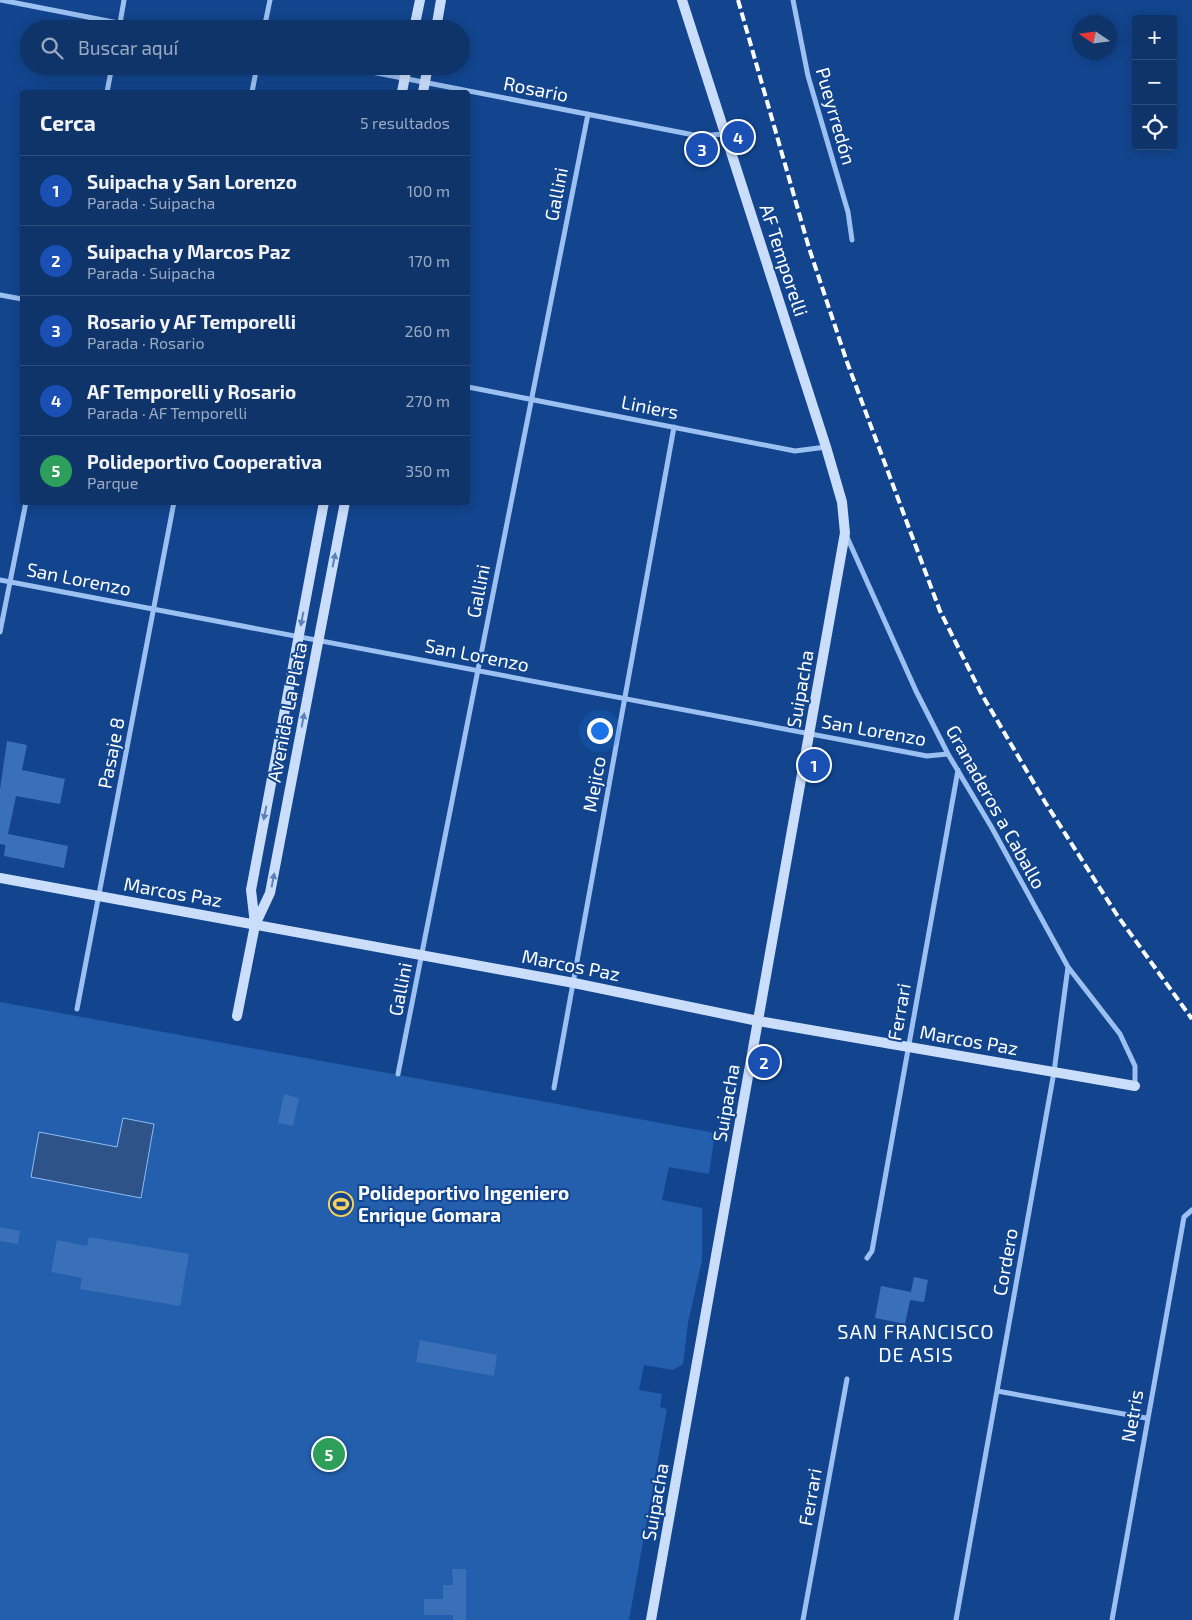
<!DOCTYPE html>
<html lang="es">
<head>
<meta charset="utf-8">
<style>
	:root { --surface:#0e346a; --page:#1c3f72; --text:#f1f3f6; --muted:#9baac1; --line:#2e4f7e; --accent:#ea580c }
	body { margin:0; font-family:"Exo 2",sans-serif; background:var(--page); color:var(--text) }
	.controls { position:absolute; right:15px; top:15px; display:grid; overflow:hidden; border-radius:5px; box-shadow:0 2px 12px #0003 }
	.controls button { width:45px; height:45px; display:grid; place-items:center; padding:0; border:0; border-bottom:1px solid var(--line); background:var(--surface); color:var(--text); font:25px sans-serif }
	.compass { position:absolute; left:1072px; top:15px; width:45px; height:45px; border-radius:50%; background:var(--surface); box-shadow:0 2px 12px #0003; rotate:283deg }
	.you { position:absolute; left:599px; top:730px; width:18px; height:18px; margin:-12px; border:4px solid #fff; border-radius:50%; background:#1a73e8; box-shadow:0 0 0 8px #1a73e833 }
	.badge { display:grid; place-items:center; width:32px; height:32px; border-radius:50%; background:var(--accent); color:#fff; font-size:16px; font-weight:700 }
	.pin { position:absolute; translate:-50% -50%; border:2px solid #fff; box-shadow:0 1px 5px #0006 }
	.list { margin:0; padding:0; list-style:none }
	h2 { display:flex; justify-content:space-between; align-items:center; height:65px; margin:0; padding:0 20px; font-size:21px }
	h2 small { font-size:16px; font-weight:400; color:var(--muted) }
	.list li { display:grid; grid-template-columns:32px 1fr auto; gap:15px; align-items:center; box-sizing:border-box; height:70px; padding:0 20px; border-top:1px solid var(--line) }
	.list b { display:block; font-size:19px; white-space:nowrap }
	.list p { margin:0; font-size:16px; white-space:nowrap; color:var(--muted) }
	.list em { font-size:16px; font-style:normal; color:var(--muted) }
	.icon { flex:none; width:28px; height:28px; fill:none; stroke:currentColor; stroke-width:2; stroke-linecap:round; stroke-linejoin:round }
	.map { position:relative; flex:none; width:1192px; height:1620px; overflow:hidden }
	.search { position:absolute; background:var(--surface); box-shadow:0 2px 12px #0003; left:20px; top:20px; width:450px; height:55px; display:flex; align-items:center; gap:12px; box-sizing:border-box; padding:0 18px; border-radius:28px; color:var(--muted); font-size:19px }
	.panel { position:absolute; background:var(--surface); box-shadow:0 2px 12px #0003; left:20px; top:90px; width:450px; height:415px; border-radius:5px }
	.map>svg:first-child { display:block }
</style>
</head>
<body>
<div class="map">
<svg width="1192" height="1620" viewBox="0 0 1192 1620">
	<rect width="100%" height="100%" fill="#12458e"/>
	<!-- green -->
	<path fill="#245fad" d="M 0,1002 L 715,1133 L 709,1174 L 669,1167 L 662,1200 L 702,1208 L 702,1260 L 688,1323 L 683,1364 L 673,1370 L 644,1365 L 639,1390 L 662,1394 L 660,1407 L 667,1409 L 629,1620 L 0,1620 Z"/>
	<!-- water -->
	<path fill="#2d5389" stroke="#8dbbf5" d="M 123,1118 L 154,1124 L 141,1198 L 31,1177 L 39,1132 L 117,1147 Z"/>
	<!-- building -->
	<path fill="#3a70b7" d="M 7,741 L 27,745 L 22,770 L 65,779 L 60,804 L 16,796 L 8,834 L 68,846 L 64,868 L 4,856 L 6,841 L 6,845 L 0,844 L 0,789 Z
		M 284,1094 L 299,1098 L 293,1126 L 278,1123 Z
		M 0,1227 L 20,1231 L 18,1244 L 0,1241 Z
		M 89,1237 L 189,1254 L 180,1306 L 80,1289 L 82,1278 L 51,1272 L 57,1240 L 87,1246 Z
		M 914,1277 L 928,1280 L 924,1302 L 910,1300 L 911,1296 L 905,1324 L 875,1318 L 881,1286 L 911,1292 Z
		M 420,1340 L 497,1355 L 494,1376 L 416,1362 Z
		M 452,1569 L 466,1569 L 466,1620 L 453,1620 L 453,1615 L 424,1615 L 424,1599 L 443,1599 L 443,1585 L 453,1585 Z"/>
	<g fill="none" stroke-linecap="round" stroke-linejoin="round">
		<!-- street -->
		<path stroke="#9bc0f1" stroke-width="5" d="M 1,0 L 149,29
			M 793,0 L 808,76 L 848,212 L 852,240
			M 119,29 L 124,0
			M 264,29 L 270,0
			M 341,66 L 699,136 L 725,134
			M 107,92 L 112,66
			M 252,92 L 257,66
			M 0,295 L 22,299
			M 468,387 L 795,451 L 826,447
			M 847,537 L 916,691 L 948,754 L 992,828 L 1068,967 L 1120,1034 L 1135,1066 L 1135,1086
			M 0,580 L 927,756 L 948,754
			M 0,632 L 26,502
			M 77,1009 L 174,502
			M 398,1074 L 588,114
			M 554,1088 L 674,427
			M 867,1258 L 872,1251 L 958,770
			M 997,1391 L 1146,1418
			M 803,1620 L 847,1379
			M 956,1620 L 1054,1072 L 1068,967
			M 1112,1620 L 1184,1217 L 1192,1210"/>
		<!-- secondary -->
		<path stroke="#cadefc" stroke-width="10" d="M 414,29 L 420,0
			M 436,29 L 441,0
			M 402,92 L 407,66
			M 423,92 L 428,66
			M 0,878 L 574,983 L 758,1021 L 1135,1086
			M 255,924 L 251,890 L 324,502
			M 237,1016 L 255,925 L 270,893 L 345,502
			M 651,1620 L 845,533 L 842,502 L 826,447 L 682,0"/>
		<!-- rail -->
		<path stroke="#fff" stroke-width="4" stroke-dasharray="9 4" stroke-linecap="butt" d="M 738,0 L 809,248 L 847,362 L 940,611 L 981,693 L 1045,802 L 1117,915 L 1192,1019"/>
	</g>
	<!-- one-way arrows -->
	<defs><path id="oneway-solid" d="M-6-.8H1V-3.2L6.5 0L1 3.2V.8H-6Z" transform="scale(1.25)"/></defs>
	<g fill="#5c82ba">
		<use href="#oneway-solid" transform="translate(334 560) rotate(-79)"/>
		<use href="#oneway-solid" transform="translate(302 619) rotate(101)"/>
		<use href="#oneway-solid" transform="translate(303 720) rotate(-79)"/>
		<use href="#oneway-solid" transform="translate(265 813) rotate(101)"/>
		<use href="#oneway-solid" transform="translate(273 880) rotate(-79)"/>
	</g>
	<!-- icons -->
	<defs>
		<symbol id="stadium-ring" viewBox="-11 -11 22 22"><circle r="9.5" fill="#12458e" stroke="#ffd35b" stroke-width="1.5"/><path d="M0-5a6.5 5 0 1 0 0 10a6.5 5 0 1 0 0-10ZM-3.5-1.8h7v3.6h-7Z" fill="#ffd35b"/></symbol>
	</defs>
	<g fill-rule="evenodd">
		<use href="#stadium-ring" x="327" y="1190" width="28" height="28"/>
	</g>
	<g text-anchor="middle" stroke-width="4" stroke-linejoin="round" paint-order="stroke">
		<!-- street labels -->
		<g font-size="19" fill="#fff" stroke="#12458e">
			<text transform="translate(536 89) rotate(11)" y="7">Rosario</text>
			<text transform="translate(836 116) rotate(74)" y="7">Pueyrredón</text>
			<text transform="translate(556 194) rotate(-79)" y="7">Gallini</text>
			<text transform="translate(784 260) rotate(72)" y="7">AF Temporelli</text>
			<text transform="translate(650 407) rotate(11)" y="7">Liniers</text>
			<text transform="translate(79 579) rotate(11)" y="7">San Lorenzo</text>
			<text transform="translate(478 591) rotate(-79)" y="7">Gallini</text>
			<text transform="translate(477 655) rotate(11)" y="7">San Lorenzo</text>
			<text transform="translate(800 689) rotate(-80)" y="7">Suipacha</text>
			<text transform="translate(287 712) rotate(-79)" y="7">Avenida La Plata</text>
			<text transform="translate(874 730) rotate(10)" y="7">San Lorenzo</text>
			<text transform="translate(111 753) rotate(-79)" y="7">Pasaje 8</text>
			<text transform="translate(594 784) rotate(-80)" y="7">Mejico</text>
			<text transform="translate(996 807) rotate(61)" y="7">Granaderos a Caballo</text>
			<text transform="translate(173 892) rotate(10)" y="7">Marcos Paz</text>
			<text transform="translate(571 965) rotate(11)" y="7">Marcos Paz</text>
			<text transform="translate(400 989) rotate(-79)" y="7">Gallini</text>
			<text transform="translate(899 1012) rotate(-80)" y="7">Ferrari</text>
			<text transform="translate(969 1040) rotate(10)" y="7">Marcos Paz</text>
			<text transform="translate(726 1103) rotate(-80)" y="7">Suipacha</text>
			<text transform="translate(1005 1262) rotate(-80)" y="7">Cordero</text>
			<text transform="translate(1132 1416) rotate(-80)" y="7">Netris</text>
			<text transform="translate(810 1497) rotate(-80)" y="7">Ferrari</text>
			<text transform="translate(655 1502) rotate(-80)" y="7">Suipacha</text>
		</g>
		<!-- poi labels -->
		<g font-size="19" font-weight="bold" fill="#fff" stroke="#12458e" text-anchor="start">
			<text x="358" y="1200">Polideportivo Ingeniero<tspan x="358" dy="22">Enrique Gomara</tspan></text>
		</g>
		<!-- neighbourhood labels -->
		<g font-size="20" letter-spacing="1" fill="#fff" stroke="#12458e">
			<text x="916" y="1339">SAN FRANCISCO<tspan x="916" dy="23">DE ASIS</tspan></text>
		</g>
	</g>
</svg>
<div class="controls">
<button>+</button>
<button>−</button>
<button><svg class="icon" aria-label="locate" viewBox="0 0 24 24"><circle cx="12" cy="12" r="6"/><path d="M12 2v4M12 18v4M2 12h4M18 12h4"/></svg></button>
</div>
<svg class="compass" viewBox="-18 -18 36 36"><path d="M0-13l5 13h-10z" fill="#e53935"/><path d="M0 13l5-13h-10z" fill="#9baac1"/></svg>
<div class="you"></div>
<div class="pin badge" style="left:814px;top:765px;background:#1a4fb4">1</div>
<div class="pin badge" style="left:764px;top:1062px;background:#1a4fb4">2</div>
<div class="pin badge" style="left:702px;top:149px;background:#1a4fb4">3</div>
<div class="pin badge" style="left:738px;top:137px;background:#1a4fb4">4</div>
<div class="pin badge" style="left:329px;top:1454px;background:#2e9e5b">5</div>
<div class="search"><svg class="icon" aria-label="search" viewBox="0 0 24 24"><circle cx="10" cy="10" r="6"/><path d="M15 15l6 6"/></svg>Buscar aquí</div>
<section class="panel">
<h2>Cerca<small>5 resultados</small></h2>
<ul class="list">
<li><span class="badge" style="background:#1a4fb4">1</span><div><b>Suipacha y San Lorenzo</b><p>Parada · Suipacha</p></div><em>100 m</em></li>
<li><span class="badge" style="background:#1a4fb4">2</span><div><b>Suipacha y Marcos Paz</b><p>Parada · Suipacha</p></div><em>170 m</em></li>
<li><span class="badge" style="background:#1a4fb4">3</span><div><b>Rosario y AF Temporelli</b><p>Parada · Rosario</p></div><em>260 m</em></li>
<li><span class="badge" style="background:#1a4fb4">4</span><div><b>AF Temporelli y Rosario</b><p>Parada · AF Temporelli</p></div><em>270 m</em></li>
<li><span class="badge" style="background:#2e9e5b">5</span><div><b>Polideportivo Cooperativa</b><p>Parque</p></div><em>350 m</em></li>
</ul>
</section>
</div>
</body>
</html>
